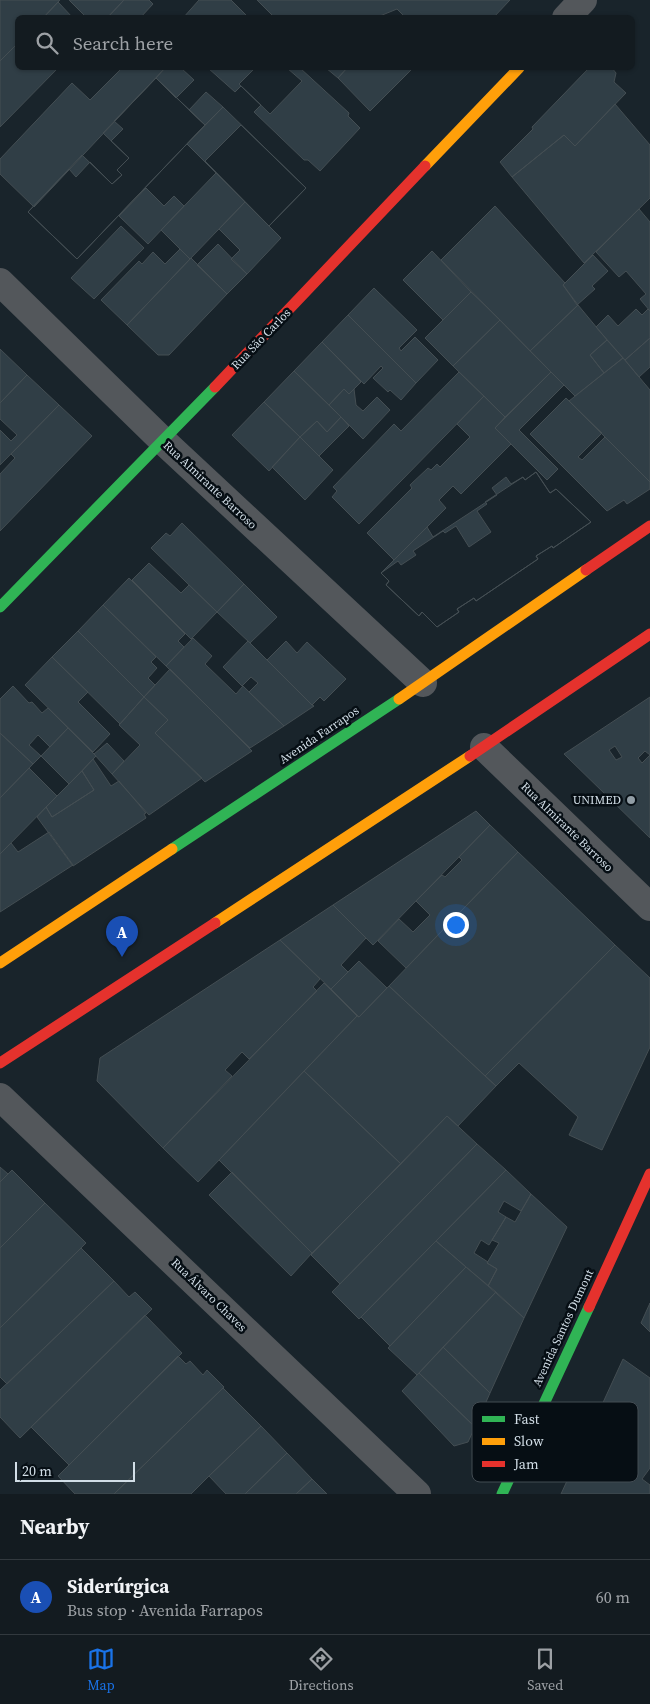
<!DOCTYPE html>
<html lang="en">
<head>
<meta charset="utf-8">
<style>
	:root { --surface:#131b20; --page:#20282d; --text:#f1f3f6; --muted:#9da1a5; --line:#32393e; --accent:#1a73e8 }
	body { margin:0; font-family:"Source Serif 4",serif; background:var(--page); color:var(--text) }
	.scale { position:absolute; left:15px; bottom:12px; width:120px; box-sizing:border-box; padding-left:5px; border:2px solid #d2dee7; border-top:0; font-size:14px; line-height:18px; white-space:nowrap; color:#d2dee7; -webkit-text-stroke:4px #060e14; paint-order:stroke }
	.you { position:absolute; left:455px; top:924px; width:18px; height:18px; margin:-12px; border:4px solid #fff; border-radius:50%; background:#1a73e8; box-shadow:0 0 0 8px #1a73e833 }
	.badge { display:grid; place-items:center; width:32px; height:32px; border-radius:50%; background:var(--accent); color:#fff; font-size:16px; font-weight:700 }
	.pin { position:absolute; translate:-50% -41px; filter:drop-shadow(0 1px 2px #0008) }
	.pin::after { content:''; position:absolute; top:26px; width:18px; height:15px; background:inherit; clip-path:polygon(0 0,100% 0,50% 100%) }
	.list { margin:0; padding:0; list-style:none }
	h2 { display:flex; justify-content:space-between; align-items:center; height:65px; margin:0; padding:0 20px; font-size:21px }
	h2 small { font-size:16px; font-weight:400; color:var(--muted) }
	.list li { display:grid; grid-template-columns:32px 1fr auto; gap:15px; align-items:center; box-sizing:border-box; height:75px; padding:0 20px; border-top:1px solid var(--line) }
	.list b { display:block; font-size:19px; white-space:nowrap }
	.list p { margin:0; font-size:16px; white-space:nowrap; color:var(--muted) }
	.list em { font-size:16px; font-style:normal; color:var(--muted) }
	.icon { flex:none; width:28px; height:28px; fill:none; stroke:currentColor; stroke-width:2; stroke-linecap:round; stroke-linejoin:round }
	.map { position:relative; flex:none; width:650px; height:1494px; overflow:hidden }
	.search { position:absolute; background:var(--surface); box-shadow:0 1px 4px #0004; left:15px; right:15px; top:15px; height:55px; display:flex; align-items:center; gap:12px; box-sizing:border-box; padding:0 18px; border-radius:8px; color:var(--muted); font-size:19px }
	.sheet { height:140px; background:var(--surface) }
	nav { display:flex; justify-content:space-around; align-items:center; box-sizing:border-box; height:70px; border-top:1px solid var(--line); background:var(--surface); font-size:14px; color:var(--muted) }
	nav a { display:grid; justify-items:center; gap:2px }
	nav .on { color:var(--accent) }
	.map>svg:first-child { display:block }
</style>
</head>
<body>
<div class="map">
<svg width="650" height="1494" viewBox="0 0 650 1494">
	<rect width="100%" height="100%" fill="#19242b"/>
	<!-- building -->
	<path fill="#303e46" stroke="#444e53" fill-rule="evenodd" d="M 0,0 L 60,0 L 43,18 L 18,18 L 18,43 L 0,61 Z
		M 69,0 L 124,0 L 107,18 L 87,18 Z
		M 124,0 L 149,0 L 153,4 L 140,18 L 107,18 Z
		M 199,0 L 231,0 L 249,18 L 183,18 Z
		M 257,0 L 510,0 L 493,18 L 406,18 L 397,9 L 375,18 L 275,18 Z
		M 58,2 L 73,18 L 43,18 Z
		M 18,43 L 18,68 L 58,68 L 0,127 L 0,61 Z
		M 122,68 L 165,68 L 34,207 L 0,174 L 0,159 L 72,83 L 90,100 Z
		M 165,68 L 181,68 L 194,80 L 176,98 L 156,78 Z
		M 208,68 L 300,68 L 349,113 L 348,116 L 360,128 L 320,171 L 308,160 L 304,160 L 254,112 L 261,105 L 241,86 L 235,92 Z
		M 255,68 L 287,68 L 302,81 L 270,114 L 239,84 Z
		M 326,68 L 347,68 L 338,78 Z
		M 347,68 L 413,68 L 370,111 L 338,78 Z
		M 589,68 L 612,68 L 616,73 L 614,82 L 626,93 L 575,146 L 564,135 L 512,177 L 500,162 L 533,129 L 532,127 Z
		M 156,78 L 205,125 L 77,259 L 28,212 L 82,155 L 112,184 L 122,175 L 117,170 L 129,158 L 103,133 Z
		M 156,78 L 205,125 L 77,259 L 28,212 L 69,169 L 76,177 L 90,162 L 112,184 L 122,175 L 117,170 L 129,158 L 111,141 L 123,129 L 114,121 Z
		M 206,92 L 223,107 L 205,125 L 189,110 Z
		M 615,104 L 650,145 L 650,198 L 584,263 L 512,177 L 564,135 L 575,146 Z
		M 223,107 L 306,188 L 269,226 L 187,144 Z
		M 241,125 L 306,188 L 269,226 L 205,161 Z
		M 216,173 L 245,202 L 190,259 L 161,230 Z
		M 146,188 L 164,206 L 174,196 L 184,206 L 148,244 L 119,216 Z
		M 245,202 L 281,238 L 247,274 L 231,259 L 240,250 L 219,229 Z
		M 495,206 L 565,283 L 563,285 L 578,305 L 530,351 L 441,260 Z
		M 639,209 L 650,222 L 650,311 L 640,299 L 646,294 L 626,271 L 619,277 L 596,252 Z
		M 121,226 L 144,248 L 94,299 L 71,278 Z
		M 218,244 L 247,274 L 227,294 L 197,265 Z
		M 180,249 L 190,259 L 127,325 L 101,300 L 139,261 L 142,264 L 153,252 L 165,264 Z
		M 432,251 L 471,292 L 443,320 L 403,280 Z
		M 593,255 L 608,271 L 592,286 L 595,289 L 577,305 L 563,285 Z
		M 191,258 L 227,294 L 169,355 L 158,355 L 127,325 Z
		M 374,288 L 417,330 L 399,348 L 401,351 L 415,337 L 438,360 L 416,383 L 348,315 Z
		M 471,292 L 500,320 L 453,366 L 425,338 Z
		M 578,305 L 607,340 L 590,355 L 604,373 L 575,396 L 530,351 Z
		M 636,309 L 642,315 L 648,309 L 650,311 L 650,338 L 625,360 L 596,327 L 608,315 L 618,326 Z
		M 348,315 L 416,383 L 401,400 L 390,390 L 388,392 L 373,378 L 383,368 L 381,366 L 364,384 L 322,342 Z
		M 500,320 L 551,372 L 505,417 L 453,366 Z
		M 650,338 L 650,367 L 639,377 L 625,360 Z
		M 607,340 L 623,358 L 604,373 L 590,355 Z
		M 322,342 L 361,382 L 349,394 L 344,389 L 329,405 L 294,371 Z
		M 0,349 L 27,375 L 0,403 Z
		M 623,358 L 650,390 L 650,482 L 569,401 Z
		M 294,371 L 341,417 L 327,432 L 317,421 L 300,437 L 264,402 Z
		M 459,372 L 484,396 L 359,524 L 332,497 L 337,491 L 333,487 L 394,424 L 401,431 Z
		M 551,372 L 564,385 L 519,430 L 558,469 L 547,480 L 495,428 Z
		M 27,375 L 59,405 L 0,465 L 0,430 L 11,441 L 17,435 L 0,419 L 0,403 Z
		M 344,389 L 349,394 L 354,389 L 356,405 L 363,411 L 377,397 L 390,410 L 363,439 L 329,405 Z
		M 484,396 L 505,417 L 495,428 L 511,444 L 461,494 L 453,486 L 439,500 L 446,508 L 394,560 L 367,533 L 412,488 L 410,485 L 428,468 L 431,470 L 437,464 L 440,467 L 470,437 L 457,424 Z
		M 566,398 L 602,433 L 578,457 L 582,460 L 605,437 L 650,482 L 650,489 L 627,504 L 624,500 L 607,511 L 530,434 Z
		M 264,402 L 300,437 L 269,471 L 232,435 Z
		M 59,405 L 92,436 L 0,531 L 0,474 L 15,458 L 11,454 Z
		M 341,417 L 349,426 L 319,456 L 300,437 L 317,421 L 327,432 Z
		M 300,437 L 333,470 L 305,500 L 272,467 Z
		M 536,472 L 550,493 L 556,489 L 591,522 L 553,548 L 552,546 L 536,556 L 538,559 L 476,601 L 474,598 L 457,609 L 459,612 L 437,627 L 422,612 L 419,616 L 386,585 L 389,581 L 381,573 L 427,527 L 433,537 L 497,495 L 492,488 L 506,477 L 511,484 L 523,477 L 525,480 Z
		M 536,472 L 550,493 L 556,489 L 591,522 L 553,548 L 552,546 L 536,556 L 538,559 L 476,601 L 474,598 L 457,609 L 459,612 L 437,627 L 422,612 L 419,616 L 386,585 L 389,581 L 381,573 L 398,561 L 401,565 L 416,555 L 413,551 L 443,531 L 445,533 L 456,526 L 469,547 L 491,532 L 477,511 L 487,504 L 485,502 L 523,477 L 525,480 Z
		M 182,523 L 244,584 L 217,612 L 151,548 L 166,533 L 170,536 Z
		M 149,563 L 181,593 L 189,585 L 217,612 L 191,639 L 132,580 Z
		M 129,578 L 185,634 L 178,641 L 184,647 L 166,666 L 103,605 Z
		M 244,584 L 277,617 L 250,643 L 217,612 Z
		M 103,605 L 156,657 L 151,662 L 157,668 L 148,678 L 155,685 L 144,697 L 78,631 Z
		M 78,631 L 144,697 L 120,724 L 52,657 Z
		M 193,638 L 212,656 L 205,664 L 236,694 L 243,686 L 284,726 L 250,748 L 166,666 Z
		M 248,641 L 312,705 L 314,706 L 284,726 L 249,692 L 258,683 L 251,677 L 242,686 L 223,667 Z
		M 286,641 L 297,653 L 307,642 L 346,679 L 324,701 L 320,697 L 312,705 L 267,660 Z
		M 52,657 L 88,692 L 78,702 L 110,734 L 93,752 L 25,685 Z
		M 170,669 L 252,751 L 205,782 L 155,733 L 168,720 L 144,697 Z
		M 13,686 L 29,703 L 32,702 L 42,713 L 48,708 L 68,728 L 50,747 L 38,735 L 29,745 L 41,756 L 33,764 L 0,733 L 0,699 Z
		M 144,697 L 168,720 L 155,733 L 202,778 L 149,815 L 112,774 L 140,745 L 119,725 Z
		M 650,697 L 650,838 L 564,754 ZM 615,746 L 622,757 L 616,760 L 609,750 ZM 645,751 L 650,755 L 642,763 L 638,758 Z
		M 68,728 L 96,756 L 69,784 L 41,756 Z
		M 0,733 L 33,764 L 0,798 Z
		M 107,743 L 124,761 L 112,774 L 94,754 Z
		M 93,759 L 111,786 L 119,781 L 146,813 L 144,814 L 146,818 L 73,866 L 37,817 L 46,807 L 52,817 L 94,790 L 82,771 Z
		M 29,768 L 57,796 L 0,854 L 0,798 Z
		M 82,771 L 94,790 L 52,817 L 46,807 Z
		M 476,811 L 490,825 L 373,945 L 333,905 Z
		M 490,825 L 518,852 L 406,968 L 378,941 L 399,919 L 413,932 L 430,915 L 416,901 L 442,875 L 445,877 L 462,860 L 459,857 Z
		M 49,832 L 73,865 L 0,912 L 0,854 L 11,843 L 18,852 Z
		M 518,852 L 615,945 L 485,1076 L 389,986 Z
		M 333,905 L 366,938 L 341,965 L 348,972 L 331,989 L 280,940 Z
		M 280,940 L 320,979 L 313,987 L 317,991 L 249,1059 L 242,1052 L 225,1070 L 232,1076 L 163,1148 L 97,1081 L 100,1058 Z
		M 615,945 L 650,978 L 650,1047 L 602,1150 L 569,1135 L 578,1117 L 519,1063 L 496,1086 L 485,1076 Z
		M 359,961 L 387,988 L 359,1017 L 331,989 Z
		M 324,983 L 357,1016 L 198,1182 L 163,1148 Z
		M 389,986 L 496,1086 L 458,1126 L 447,1116 L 401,1164 L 304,1071 L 357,1016 L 359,1017 Z
		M 304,1071 L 401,1164 L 312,1253 L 219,1160 Z
		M 447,1116 L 477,1144 L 340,1284 L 311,1255 Z
		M 477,1144 L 506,1170 L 359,1319 L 332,1292 Z
		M 0,1167 L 8,1174 L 0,1182 Z
		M 12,1170 L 45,1203 L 0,1248 L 0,1182 Z
		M 506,1170 L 531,1194 L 521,1211 L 504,1201 L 498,1212 L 506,1217 L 489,1245 L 481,1240 L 474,1253 L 488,1262 L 487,1263 L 497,1269 L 488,1286 L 436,1241 Z
		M 232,1172 L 312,1253 L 291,1276 L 209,1195 Z
		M 531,1194 L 567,1227 L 524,1318 L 488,1286 L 497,1269 L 487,1263 L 499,1243 L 492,1240 L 506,1217 L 515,1222 Z
		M 45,1203 L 86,1243 L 0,1328 L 0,1248 Z
		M 436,1241 L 466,1267 L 390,1346 L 361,1317 Z
		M 81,1248 L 114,1281 L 7,1384 L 0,1377 L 0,1328 Z
		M 466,1267 L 496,1292 L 417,1375 L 388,1348 Z
		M 114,1281 L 129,1297 L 135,1292 L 152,1309 L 20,1438 L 0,1417 L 0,1390 Z
		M 496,1292 L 524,1318 L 490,1393 L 443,1347 Z
		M 650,1303 L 650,1332 L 641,1323 Z
		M 145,1315 L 182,1353 L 69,1465 L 31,1427 Z
		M 443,1347 L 490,1393 L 475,1427 L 419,1373 Z
		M 178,1356 L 186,1364 L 190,1361 L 203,1375 L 207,1370 L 224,1387 L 223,1388 L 114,1494 L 75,1494 L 58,1476 Z
		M 623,1359 L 650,1378 L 650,1468 L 642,1479 L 650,1485 L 650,1494 L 561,1494 Z
		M 419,1373 L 475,1427 L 468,1442 L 454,1446 L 402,1391 Z
		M 223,1388 L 261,1426 L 209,1476 L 191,1494 L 114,1494 Z
		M 261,1426 L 287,1453 L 245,1494 L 226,1494 L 209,1476 Z
		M 287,1453 L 312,1479 L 296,1494 L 245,1494 Z
		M 312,1479 L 327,1494 L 296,1494 Z"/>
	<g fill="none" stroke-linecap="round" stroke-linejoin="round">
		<!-- street -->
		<path stroke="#53575b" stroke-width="28" d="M 566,18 L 583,0
			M 0,282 L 163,441 L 423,683
			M 484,747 L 650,907
			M 0,1097 L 417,1494"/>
		<!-- fast -->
		<path stroke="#30b455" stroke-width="11" d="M 0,607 L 215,387
			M 172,849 L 399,699
			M 502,1494 L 589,1307"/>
		<!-- slow -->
		<path stroke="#ff9f0a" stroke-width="11" d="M 425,166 L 519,68
			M 399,699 L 586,570
			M 215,923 L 470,756
			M 0,963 L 172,849"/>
		<!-- jam -->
		<path stroke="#e5322d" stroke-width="11" d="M 215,387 L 425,166
			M 586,570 L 650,526
			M 470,756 L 650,634
			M 0,1063 L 215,923
			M 589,1307 L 650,1174"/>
	</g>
	<!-- markers -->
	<circle fill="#919da5" stroke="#060e14" stroke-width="2" cx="631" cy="800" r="5"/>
	<g text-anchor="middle" stroke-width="5" stroke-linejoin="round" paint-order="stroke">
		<!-- street labels -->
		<g font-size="12" fill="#d2dee7" stroke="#060e14">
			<text transform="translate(261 339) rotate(-46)" y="4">Rua São Carlos</text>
			<text transform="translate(210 485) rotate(43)" y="4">Rua Almirante Barroso</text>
			<text transform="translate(319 735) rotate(-34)" y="4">Avenida Farrapos</text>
			<text transform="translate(567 827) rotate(44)" y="4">Rua Almirante Barroso</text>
			<text transform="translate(209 1295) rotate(44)" y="4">Rua Álvaro Chaves</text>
			<text transform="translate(563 1328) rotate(-65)" y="4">Avenida Santos Dumont</text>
		</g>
		<!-- poi labels -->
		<g font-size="12" fill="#d2dee7" stroke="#060e14" text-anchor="end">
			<text x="621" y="804">UNIMED</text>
		</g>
	</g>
	<!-- legend -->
	<rect x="472" y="1402" width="166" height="80" rx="8" fill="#060e14" stroke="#434c53" stroke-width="1"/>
	<rect x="482" y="1416" width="23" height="6" fill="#30b455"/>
	<rect x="482" y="1438" width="23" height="7" fill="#ff9f0a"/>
	<rect x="482" y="1461" width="23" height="6" fill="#e5322d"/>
	<g font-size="14" fill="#d2dee7">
		<text x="514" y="1424">Fast</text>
		<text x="514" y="1446">Slow</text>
		<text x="514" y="1469">Jam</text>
	</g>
</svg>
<div class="scale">20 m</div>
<div class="you"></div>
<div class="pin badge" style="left:122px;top:957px;background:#1a4fb4">A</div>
<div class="search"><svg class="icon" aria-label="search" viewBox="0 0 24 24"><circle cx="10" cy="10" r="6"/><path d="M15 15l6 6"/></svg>Search here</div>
</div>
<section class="sheet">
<h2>Nearby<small></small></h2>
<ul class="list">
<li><span class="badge" style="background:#1a4fb4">A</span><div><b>Siderúrgica</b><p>Bus stop · Avenida Farrapos</p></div><em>60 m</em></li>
</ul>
</section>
<nav>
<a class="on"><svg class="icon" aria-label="map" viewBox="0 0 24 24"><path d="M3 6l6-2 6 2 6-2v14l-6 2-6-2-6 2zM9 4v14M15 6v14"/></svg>Map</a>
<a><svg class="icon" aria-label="directions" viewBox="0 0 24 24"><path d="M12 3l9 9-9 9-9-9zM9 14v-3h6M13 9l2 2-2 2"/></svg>Directions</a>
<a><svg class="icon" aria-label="saved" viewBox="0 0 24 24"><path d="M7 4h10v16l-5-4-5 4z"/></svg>Saved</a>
</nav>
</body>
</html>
